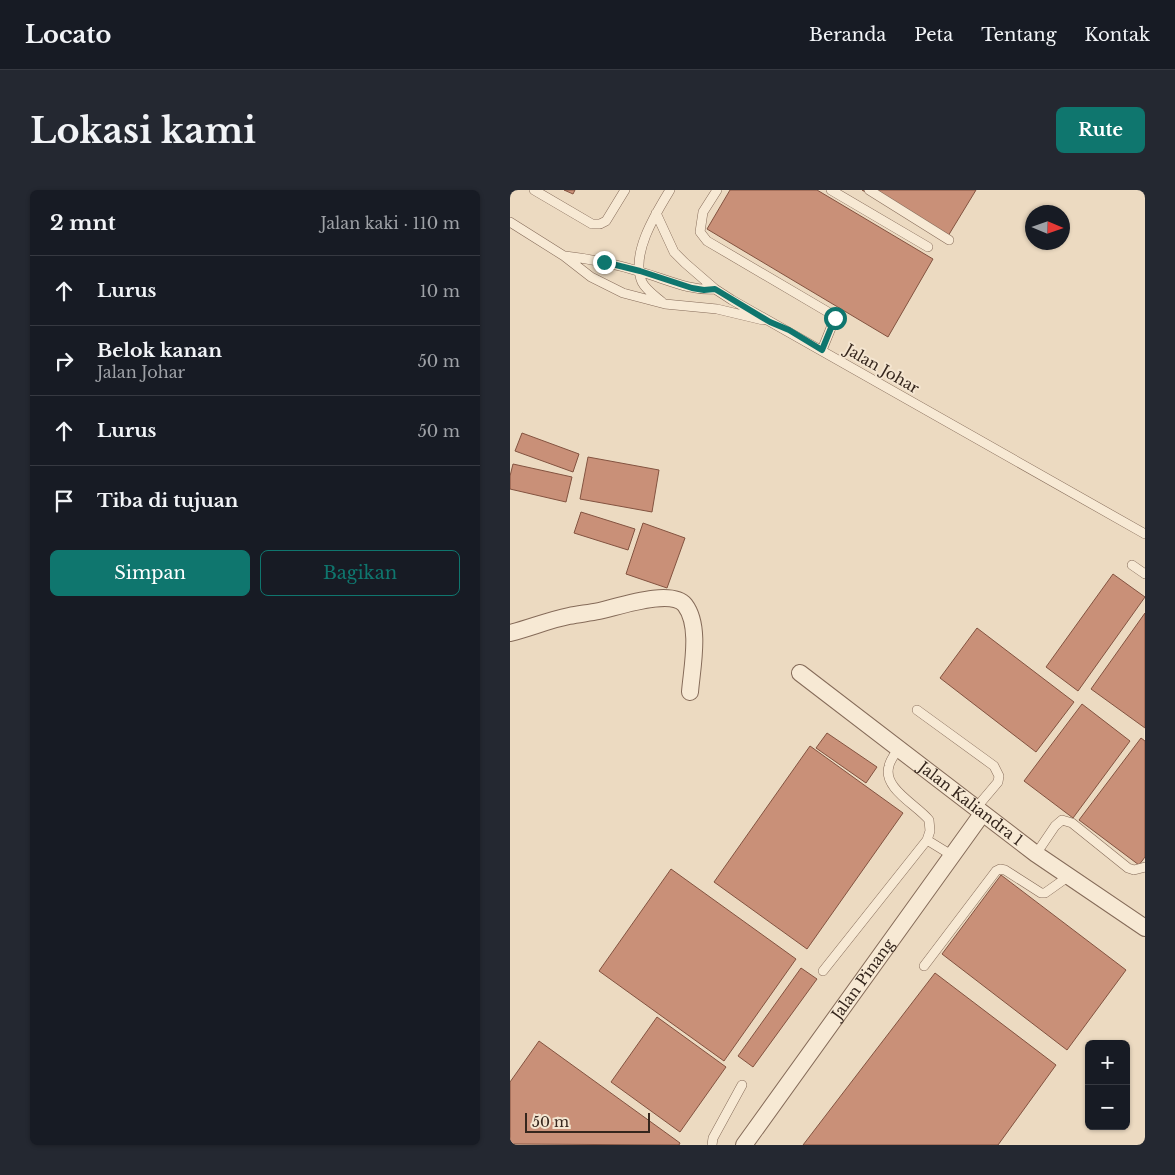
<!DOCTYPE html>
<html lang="id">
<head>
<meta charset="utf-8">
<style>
	:root { --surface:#171b24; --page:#242831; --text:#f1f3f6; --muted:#9ea1a6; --line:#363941; --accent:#0f766e }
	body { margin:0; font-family:"Libre Baskerville",serif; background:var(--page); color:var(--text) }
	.controls { position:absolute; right:15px; bottom:15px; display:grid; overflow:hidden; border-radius:8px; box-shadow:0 1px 4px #0004 }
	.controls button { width:45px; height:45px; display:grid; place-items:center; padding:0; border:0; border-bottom:1px solid var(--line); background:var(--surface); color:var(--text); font:25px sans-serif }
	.compass { position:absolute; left:515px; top:15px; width:45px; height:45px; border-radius:50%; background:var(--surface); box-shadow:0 1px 4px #0004; rotate:92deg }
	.scale { position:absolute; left:15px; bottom:12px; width:125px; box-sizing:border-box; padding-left:5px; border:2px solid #35261d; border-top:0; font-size:14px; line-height:18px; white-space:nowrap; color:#35261d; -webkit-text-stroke:4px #f4e5d0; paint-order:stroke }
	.stop { position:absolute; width:15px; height:15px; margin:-11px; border:4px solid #0f766e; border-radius:50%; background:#fff }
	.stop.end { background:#0f766e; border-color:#fff; box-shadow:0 1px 5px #0008 }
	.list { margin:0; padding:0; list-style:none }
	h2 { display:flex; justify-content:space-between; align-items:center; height:65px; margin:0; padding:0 20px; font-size:21px }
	h2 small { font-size:16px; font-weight:400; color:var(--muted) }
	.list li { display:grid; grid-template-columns:32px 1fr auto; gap:15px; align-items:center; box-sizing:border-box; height:70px; padding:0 20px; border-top:1px solid var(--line) }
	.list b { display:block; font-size:19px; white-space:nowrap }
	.list p { margin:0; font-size:16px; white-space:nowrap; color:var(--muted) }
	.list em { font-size:16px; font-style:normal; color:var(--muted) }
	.actions { display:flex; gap:10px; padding:15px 20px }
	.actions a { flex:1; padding:11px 0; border:1px solid var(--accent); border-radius:8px; text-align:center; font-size:18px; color:var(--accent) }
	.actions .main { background:var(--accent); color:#fff }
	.icon { flex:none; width:28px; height:28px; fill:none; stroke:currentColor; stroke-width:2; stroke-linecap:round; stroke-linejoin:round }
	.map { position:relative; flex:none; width:635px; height:955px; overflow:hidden; border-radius:8px }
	header { display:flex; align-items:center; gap:30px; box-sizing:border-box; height:70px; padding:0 25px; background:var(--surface); border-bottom:1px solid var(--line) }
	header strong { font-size:24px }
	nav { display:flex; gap:28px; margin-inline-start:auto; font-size:18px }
	.intro { display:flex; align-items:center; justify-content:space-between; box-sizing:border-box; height:120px; padding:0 30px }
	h1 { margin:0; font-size:35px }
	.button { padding:12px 22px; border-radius:8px; background:var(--accent); color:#fff; font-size:18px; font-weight:700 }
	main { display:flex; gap:30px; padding:0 30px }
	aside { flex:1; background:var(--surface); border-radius:8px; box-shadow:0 1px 4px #0004 }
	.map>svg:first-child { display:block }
</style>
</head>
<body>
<header>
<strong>Locato</strong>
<nav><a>Beranda</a><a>Peta</a><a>Tentang</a><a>Kontak</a></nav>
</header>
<div class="intro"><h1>Lokasi kami</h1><a class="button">Rute</a></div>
<main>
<aside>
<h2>2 mnt<small>Jalan kaki · 110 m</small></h2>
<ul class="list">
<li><svg class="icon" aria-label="ahead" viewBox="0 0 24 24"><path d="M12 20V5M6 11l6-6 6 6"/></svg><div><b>Lurus</b></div><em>10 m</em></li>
<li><svg class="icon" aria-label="right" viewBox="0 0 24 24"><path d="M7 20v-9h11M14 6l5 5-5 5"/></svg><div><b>Belok kanan</b><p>Jalan Johar</p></div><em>50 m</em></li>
<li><svg class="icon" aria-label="ahead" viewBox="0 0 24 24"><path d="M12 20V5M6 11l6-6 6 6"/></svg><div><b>Lurus</b></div><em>50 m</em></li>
<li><svg class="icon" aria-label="arrive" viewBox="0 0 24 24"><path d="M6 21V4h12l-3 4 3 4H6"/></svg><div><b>Tiba di tujuan</b></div></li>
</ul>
<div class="actions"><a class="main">Simpan</a><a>Bagikan</a></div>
</aside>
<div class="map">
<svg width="635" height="955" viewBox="0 0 635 955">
	<rect width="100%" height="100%" fill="#ecdac1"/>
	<!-- building -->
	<path fill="#c99078" stroke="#835340" d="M 54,0 L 65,0 L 63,4 Z
		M 220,0 L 307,0 L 423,69 L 378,147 L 197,39 Z
		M 352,0 L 466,0 L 435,51 Z
		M 12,243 L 69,264 L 63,282 L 5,261 Z
		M 78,267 L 149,280 L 142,322 L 70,309 Z
		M 3,274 L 62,287 L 56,312 L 0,299 L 0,286 Z
		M 71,322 L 125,339 L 118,360 L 64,343 Z
		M 133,333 L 175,348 L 157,398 L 116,384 Z
		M 603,384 L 635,407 L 568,501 L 536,477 Z
		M 635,423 L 635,538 L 581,499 Z
		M 467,438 L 564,512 L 526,562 L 430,488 Z
		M 572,514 L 620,551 L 563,628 L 514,591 Z
		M 317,543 L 367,577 L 356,593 L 306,558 Z
		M 631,548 L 635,551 L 635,667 L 629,675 L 569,630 Z
		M 300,556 L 393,623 L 297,759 L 204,692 Z
		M 161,679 L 286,769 L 214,871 L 89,781 Z
		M 491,685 L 616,780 L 557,860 L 432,764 Z
		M 291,778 L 307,789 L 243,877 L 228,866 Z
		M 425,783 L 546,875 L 488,955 L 293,955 Z
		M 147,827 L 216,877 L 170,942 L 101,892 Z
		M 29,851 L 170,953 L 169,955 L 0,954 L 0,892 Z"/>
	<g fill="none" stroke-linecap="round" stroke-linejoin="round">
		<defs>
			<path id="lane" d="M 24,0 L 82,34 L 90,34 L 96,31 L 115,0
				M 207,0 L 193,22 L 190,42 L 197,51 L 323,125 L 325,128 L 312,160
				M 321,0 L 418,57
				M 359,0 L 439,50
				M 146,23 L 164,62 L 175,73 L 205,99 L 222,110 L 635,344
				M 0,32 L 54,66 L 81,87 L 113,103 L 155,114 L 207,119 L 253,130
				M 55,66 C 81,69 106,74 131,82 C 156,89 179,101 205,99
				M 152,112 C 145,106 136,100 132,92 C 120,64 146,23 160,0
				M 622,375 L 635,384
				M 407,520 L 484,576 L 489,586 L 488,592 L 466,618
				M 388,559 C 385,564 380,570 379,576 C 372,598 407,615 419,630 L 420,641 L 417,650
				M 526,664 L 545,636 L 552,630 L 562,633 L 618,678 L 624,680 L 635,677
				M 414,776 L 486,681 L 490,679 L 495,680 L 531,703 L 535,703 L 559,686
				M 313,781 L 417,650 L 443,666
				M 202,955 L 203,948 L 232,895"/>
			<g id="street">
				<path d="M 0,443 C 20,438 39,430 59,426 C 69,424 79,423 89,421 C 108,417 161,398 175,415 C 191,436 182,477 180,502"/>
				<path id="s1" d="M 290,483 L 526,664 L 635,738"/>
				<path id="s2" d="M 234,955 L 472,624"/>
			</g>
		</defs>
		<!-- lane casing -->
		<use href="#lane" stroke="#856b59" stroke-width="10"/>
		<!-- street casing -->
		<use href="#street" stroke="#856b59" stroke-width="18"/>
		<!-- lane -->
		<use href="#lane" stroke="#f7e9d4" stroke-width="9"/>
		<!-- street -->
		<use href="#street" stroke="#f7e9d4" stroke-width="16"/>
	</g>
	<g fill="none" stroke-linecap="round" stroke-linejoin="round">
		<!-- route -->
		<path stroke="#0f766e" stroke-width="6" d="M 94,72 L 130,81 L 182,98 L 194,100 L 205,99 L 260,132 L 279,140 L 312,160 L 325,128"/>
	</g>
	<g text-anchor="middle" stroke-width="4" stroke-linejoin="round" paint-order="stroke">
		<!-- street labels -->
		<g font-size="15" fill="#35261d" stroke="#f4e5d0">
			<text transform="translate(372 179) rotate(30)" y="5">Jalan Johar</text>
			<text dy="5" stroke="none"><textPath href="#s1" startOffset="215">Jalan Kaliandra 1</textPath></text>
			<text dy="5" stroke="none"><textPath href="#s2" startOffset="204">Jalan Pinang</textPath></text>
		</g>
	</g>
</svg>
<div class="controls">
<button>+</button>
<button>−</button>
</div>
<svg class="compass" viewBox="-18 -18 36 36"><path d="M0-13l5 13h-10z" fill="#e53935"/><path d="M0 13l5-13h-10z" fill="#9ea1a6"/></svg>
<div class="scale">50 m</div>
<div class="stop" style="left:325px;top:128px"></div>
<div class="stop end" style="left:94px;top:72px"></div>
</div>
</main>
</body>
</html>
